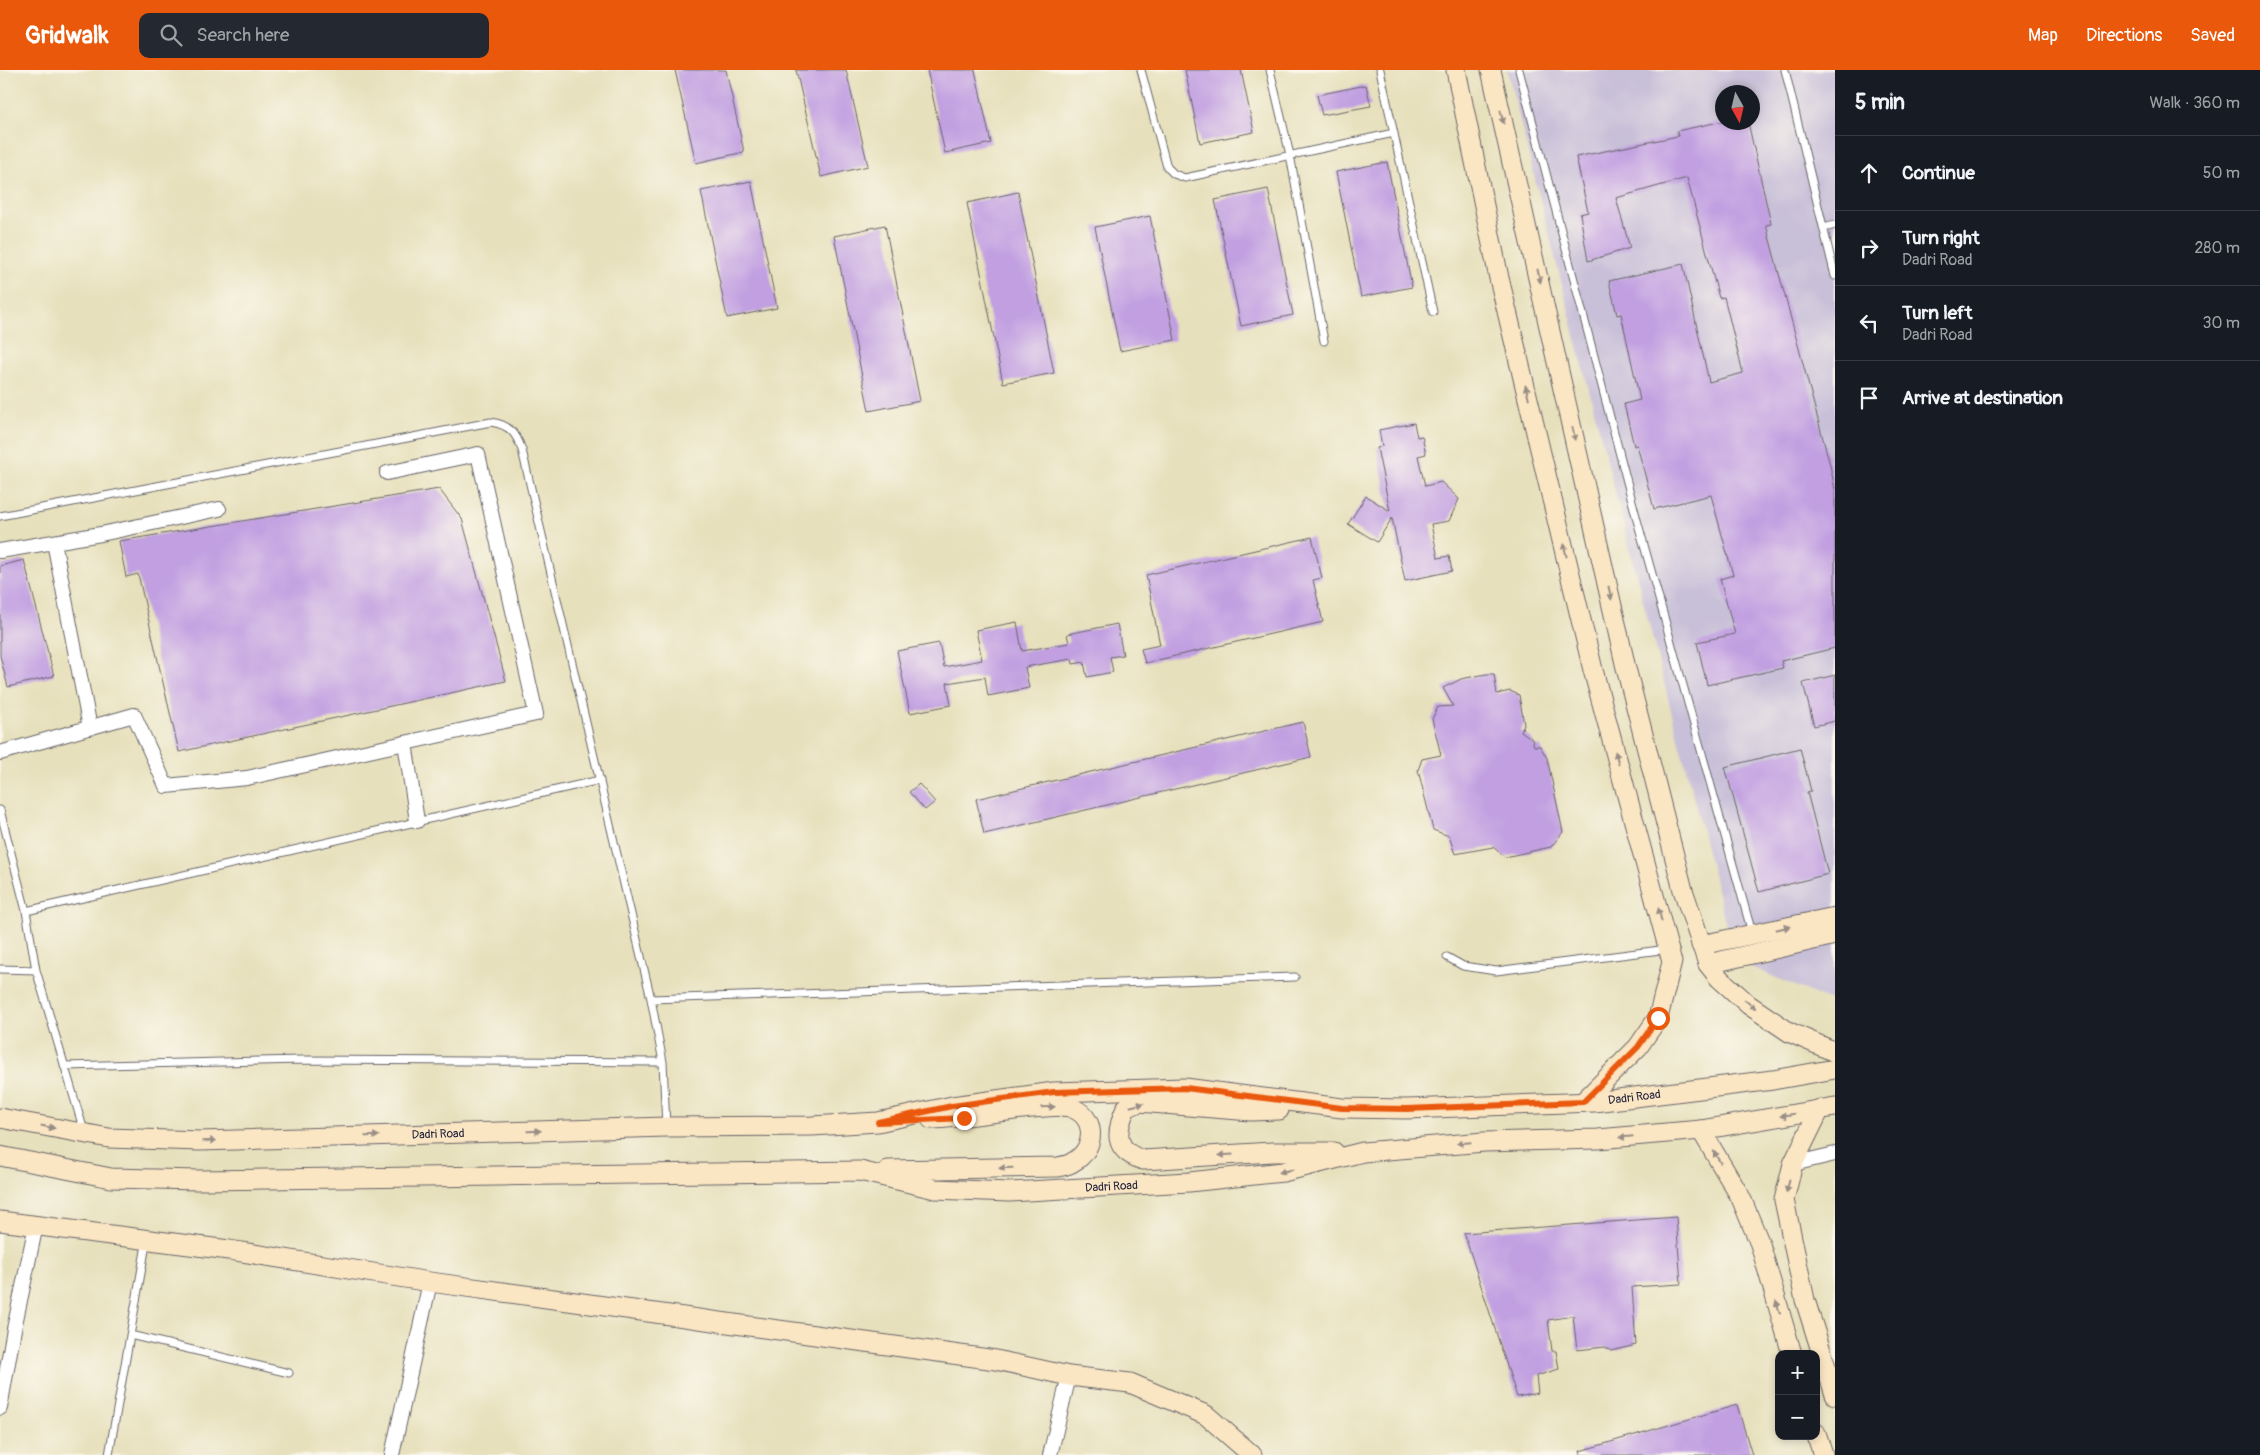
<!DOCTYPE html>
<html lang="en">
<head>
<meta charset="utf-8">
<style>
	:root { --surface:#171b24; --page:#242831; --text:#f1f3f6; --muted:#9ea1a6; --line:#363941; --accent:#ea580c }
	body { margin:0; font-family:Pangolin,sans-serif; background:var(--page); color:var(--text) }
	.controls { position:absolute; right:15px; bottom:15px; display:grid; overflow:hidden; border-radius:10px; box-shadow:0 2px 8px #0003 }
	.controls button { width:45px; height:45px; display:grid; place-items:center; padding:0; border:0; border-bottom:1px solid var(--line); background:var(--surface); color:var(--text); font:25px sans-serif }
	.compass { position:absolute; left:1715px; top:15px; width:45px; height:45px; border-radius:50%; background:var(--surface); box-shadow:0 2px 8px #0003; rotate:172deg }
	.stop { position:absolute; width:15px; height:15px; margin:-11px; border:4px solid #ea580c; border-radius:50%; background:#fff }
	.stop.end { background:#ea580c; border-color:#fff; box-shadow:0 1px 5px #0008 }
	.list { margin:0; padding:0; list-style:none }
	h2 { display:flex; justify-content:space-between; align-items:center; height:65px; margin:0; padding:0 20px; font-size:21px }
	h2 small { font-size:16px; font-weight:400; color:var(--muted) }
	.list li { display:grid; grid-template-columns:32px 1fr auto; gap:15px; align-items:center; box-sizing:border-box; height:75px; padding:0 20px; border-top:1px solid var(--line) }
	.list b { display:block; font-size:19px; white-space:nowrap }
	.list p { margin:0; font-size:16px; white-space:nowrap; color:var(--muted) }
	.list em { font-size:16px; font-style:normal; color:var(--muted) }
	.icon { flex:none; width:28px; height:28px; fill:none; stroke:currentColor; stroke-width:2; stroke-linecap:round; stroke-linejoin:round }
	.map { position:relative; flex:none; width:1835px; height:1385px; overflow:hidden }
	header { display:flex; align-items:center; gap:30px; box-sizing:border-box; height:70px; padding:0 25px; background:var(--accent); color:#fff }
	header strong { font-size:24px }
	nav { display:flex; gap:28px; margin-inline-start:auto; font-size:18px }
	.search { width:350px; height:45px; background:var(--page); display:flex; align-items:center; gap:12px; box-sizing:border-box; padding:0 18px; border-radius:10px; color:var(--muted); font-size:19px }
	main { display:flex }
	aside { flex:1; background:var(--surface) }
	.map>svg:first-child { display:block }
</style>
</head>
<body>
<header>
<strong>Gridwalk</strong>
<div class="search"><svg class="icon" aria-label="search" viewBox="0 0 24 24"><circle cx="10" cy="10" r="6"/><path d="M15 15l6 6"/></svg>Search here</div>
<nav><a>Map</a><a>Directions</a><a>Saved</a></nav>
</header>
<main>
<div class="map">
<svg width="1835" height="1385" viewBox="0 0 1835 1385">
	<rect width="100%" height="100%" fill="#fbf7ec"/>
	<filter id="ink" filterUnits="userSpaceOnUse"><feTurbulence type="fractalNoise" baseFrequency=".02" numOctaves="2"/><feDisplacementMap in="SourceGraphic" scale="10" xChannelSelector="R" yChannelSelector="G"/><feConvolveMatrix kernelMatrix="1 2 1 2 8 2 1 2 1" color-interpolation-filters="sRGB"/></filter>
	<filter id="wash" filterUnits="userSpaceOnUse"><feTurbulence type="fractalNoise" baseFrequency=".0096" numOctaves="4" result="noise"/><feDisplacementMap in="SourceGraphic" scale="20" xChannelSelector="R" yChannelSelector="G"/><feGaussianBlur stdDeviation="1.12" result="paint"/><feColorMatrix in="noise" values="0 0 0 0 0 0 0 0 0 0 0 0 0 0 0 0 0 1.4 0 .05"/><feComposite in="paint" operator="in"/></filter>
	<g filter="url(#wash)">
		<rect width="100%" height="100%" fill="#e7e0bc"/>
		<!-- industrial -->
		<path fill="#c8bfd8" fill-rule="evenodd" d="M 1507,0 L 1835,0 L 1835,928 L 1828,930 L 1735,890 ZM 1722,22 L 1752,22 L 1752,52 L 1722,52 Z"/>
		<g id="blocks">
			<!-- building -->
			<path fill="#c19fe1" d="M 675,0 L 726,0 L 744,82 L 696,93 Z
				M 796,0 L 846,0 L 868,96 L 821,107 Z
				M 927,0 L 975,0 L 991,73 L 945,83 Z
				M 1185,0 L 1241,0 L 1254,62 L 1200,73 Z
				M 1366,15 L 1371,36 L 1322,45 L 1317,25 Z
				M 1719,52 L 1748,52 L 1771,154 L 1766,155 L 1830,395 L 1835,419 L 1835,578 L 1781,591 L 1783,598 L 1707,615 L 1697,572 L 1735,564 L 1720,509 L 1733,505 L 1711,425 L 1654,439 L 1637,375 L 1634,376 L 1624,334 L 1640,330 L 1621,244 L 1617,245 L 1609,211 L 1683,194 L 1709,312 L 1743,303 L 1724,227 L 1719,228 L 1687,108 L 1616,128 L 1630,178 L 1588,191 L 1580,144 L 1588,142 L 1576,87 L 1678,66 L 1677,61 Z
				M 1387,92 L 1412,217 L 1361,227 L 1336,102 Z
				M 751,111 L 777,238 L 727,248 L 701,121 Z
				M 1268,119 L 1293,245 L 1241,256 L 1215,130 Z
				M 1018,122 L 1054,303 L 1003,313 L 967,133 Z
				M 1150,146 L 1175,270 L 1120,281 L 1095,157 Z
				M 885,155 L 920,331 L 869,341 L 834,166 Z
				M 1414,353 L 1417,367 L 1422,366 L 1426,384 L 1418,386 L 1425,416 L 1441,412 L 1459,429 L 1449,451 L 1431,454 L 1438,488 L 1449,486 L 1452,501 L 1405,511 L 1392,448 L 1377,472 L 1348,454 L 1366,426 L 1390,441 L 1377,378 L 1382,376 L 1379,360 Z
				M 439,419 L 462,449 L 506,611 L 179,682 L 138,504 L 126,507 L 119,471 Z
				M 1312,467 L 1322,508 L 1313,510 L 1323,552 L 1145,593 L 1141,579 L 1160,575 L 1146,505 Z
				M 24,490 L 54,606 L 8,617 L 0,586 L 0,496 Z
				M 1017,552 L 1022,581 L 1069,573 L 1067,564 L 1117,554 L 1123,585 L 1110,587 L 1113,602 L 1087,607 L 1084,592 L 1073,594 L 1072,589 L 1025,597 L 1029,618 L 988,626 L 985,607 L 947,613 L 951,635 L 910,643 L 897,581 L 939,573 L 944,597 L 982,590 L 976,560 Z
				M 1486,604 L 1494,604 L 1497,624 L 1510,621 L 1519,625 L 1524,654 L 1521,661 L 1532,669 L 1534,676 L 1540,676 L 1547,688 L 1563,762 L 1551,777 L 1505,787 L 1493,777 L 1455,784 L 1449,766 L 1433,760 L 1418,700 L 1422,689 L 1441,685 L 1432,649 L 1438,637 L 1453,636 L 1443,618 L 1461,609 Z
				M 1835,605 L 1835,651 L 1814,656 L 1803,613 Z
				M 1303,652 L 1311,687 L 984,764 L 976,729 Z
				M 1800,678 L 1811,721 L 1807,722 L 1828,804 L 1759,822 L 1725,697 Z
				M 919,714 L 935,732 L 925,740 L 909,722 Z
				M 1676,1147 L 1681,1214 L 1632,1217 L 1636,1275 L 1611,1281 L 1605,1277 L 1577,1280 L 1573,1246 L 1548,1250 L 1552,1281 L 1556,1281 L 1559,1299 L 1536,1306 L 1538,1323 L 1517,1327 L 1464,1163 Z
				M 1737,1335 L 1752,1385 L 1581,1385 L 1580,1381 Z"/>
		</g>
	</g>
	<g filter="url(#ink)">
		<use href="#blocks" fill-opacity="0" stroke="#676468" stroke-width="1"/>
		<g fill="none" stroke-linecap="round" stroke-linejoin="round">
			<defs>
				<path id="lane" d="M 1141,0 L 1167,97 L 1174,104 L 1185,108 L 1394,63
					M 1270,0 L 1290,85 L 1324,271
					M 1380,0 L 1433,242
					M 1519,0 L 1637,450 L 1752,863
					M 1785,0 L 1835,206
					M 1824,158 L 1835,155
					M 0,446 L 491,352 C 510,355 516,363 522,380 L 651,929 L 663,992 L 666,1057
					M 0,740 L 26,841 L 36,900 L 84,1061
					M 26,841 L 600,710
					M 1447,887 L 1463,896 L 1496,901 L 1668,879
					M 0,899 L 36,900
					M 651,929 L 1295,907
					M 64,996 L 302,990 L 663,992
					M 130,1265 L 289,1303
					M 109,1385 L 147,1169"/>
				<path id="street" d="M 54,472 L 90,658
					M 0,481 L 101,464 L 219,439
					M 405,673 L 417,751
					M 0,683 L 134,645 L 166,716 L 247,708 L 536,644 L 478,384 L 387,403
					M 1793,1094 L 1835,1084
					M 0,1338 L 14,1259 L 36,1155
					M 392,1385 L 430,1212
					M 1050,1385 L 1069,1306"/>
				<g id="secondary">
					<path d="M 1456,0 L 1499,208 L 1593,600 L 1672,892 L 1658,948 L 1638,977 L 1583,1032"/>
					<path d="M 1491,0 L 1626,598 L 1683,820 L 1708,894 L 1719,908 L 1749,935 L 1789,962 L 1835,982"/>
					<path d="M 1701,875 L 1835,847"/>
					<path d="M 1708,894 L 1835,865"/>
					<path d="M 1820,1039 L 1793,1094 L 1784,1130 L 1805,1230 L 1835,1325"/>
					<path d="M 1279,1040 L 1251,1041 L 1139,1032 L 1126,1038 C 1115,1063 1114,1081 1143,1090 L 1272,1082 L 1334,1082"/>
					<path id="s1" d="M 0,1048 L 109,1068 L 200,1071 L 666,1057 L 812,1056 L 878,1052 L 952,1036 L 1054,1022 L 1185,1018 L 1342,1038 L 1407,1039 L 1594,1032 L 1773,1010 L 1835,999"/>
					<path d="M 1701,1060 L 1741,1128 L 1760,1174 L 1792,1284"/>
					<path id="s2" d="M 0,1086 L 111,1108 L 198,1110 L 860,1101 L 935,1119 L 1009,1122 L 1189,1112 L 1283,1102 L 1363,1082 L 1484,1072 L 1598,1069 L 1701,1060 L 1835,1037"/>
					<path d="M 888,1100 L 1058,1097 C 1063,1096 1069,1095 1073,1092 C 1097,1079 1097,1045 1069,1037 C 1063,1035 1053,1037 1046,1037 C 1007,1039 970,1048 931,1049"/>
					<path d="M 0,1151 L 229,1180 L 430,1212 L 996,1290 L 1069,1306 L 1130,1313 L 1206,1345 L 1252,1385"/>
					<path d="M 1816,1363 L 1823,1385"/>
				</g>
			</defs>
			<!-- lane casing -->
			<use href="#lane" stroke="#676468" stroke-width="9"/>
			<!-- street casing -->
			<use href="#street" stroke="#676468" stroke-width="16"/>
			<!-- secondary casing -->
			<use href="#secondary" stroke="#676468" stroke-width="21"/>
			<!-- lane -->
			<use href="#lane" stroke="#fff" stroke-width="7"/>
			<!-- street -->
			<use href="#street" stroke="#fff" stroke-width="14"/>
			<!-- secondary -->
			<use href="#secondary" stroke="#fbe6c4" stroke-width="19"/>
		</g>
		<!-- one-way arrows -->
		<defs><path id="oneway-solid" d="M-6-.8H1V-3.2L6.5 0L1 3.2V.8H-6Z" transform="scale(1.25)"/></defs>
		<g fill="#998e86">
			<use href="#oneway-solid" transform="translate(1502 47) rotate(77)"/>
			<use href="#oneway-solid" transform="translate(1539 206) rotate(77)"/>
			<use href="#oneway-solid" transform="translate(1527 322) rotate(-104)"/>
			<use href="#oneway-solid" transform="translate(1574 364) rotate(77)"/>
			<use href="#oneway-solid" transform="translate(1565 480) rotate(-103)"/>
			<use href="#oneway-solid" transform="translate(1610 523) rotate(77)"/>
			<use href="#oneway-solid" transform="translate(1617 688) rotate(-105)"/>
			<use href="#oneway-solid" transform="translate(1660 845) rotate(-104)"/>
			<use href="#oneway-solid" transform="translate(1783 858) rotate(-13)"/>
			<use href="#oneway-solid" transform="translate(1750 934) rotate(38)"/>
			<use href="#oneway-solid" transform="translate(1137 1035) rotate(-13)"/>
			<use href="#oneway-solid" transform="translate(1048 1037) rotate(-2)"/>
			<use href="#oneway-solid" transform="translate(1787 1045) rotate(170)"/>
			<use href="#oneway-solid" transform="translate(48 1057) rotate(11)"/>
			<use href="#oneway-solid" transform="translate(534 1061) rotate(-2)"/>
			<use href="#oneway-solid" transform="translate(372 1066) rotate(-2)"/>
			<use href="#oneway-solid" transform="translate(1626 1067) rotate(175)"/>
			<use href="#oneway-solid" transform="translate(209 1071) rotate(-2)"/>
			<use href="#oneway-solid" transform="translate(1464 1073) rotate(175)"/>
			<use href="#oneway-solid" transform="translate(1226 1085) rotate(177)"/>
			<use href="#oneway-solid" transform="translate(1717 1087) rotate(-120)"/>
			<use href="#oneway-solid" transform="translate(1006 1098) rotate(179)"/>
			<use href="#oneway-solid" transform="translate(1286 1101) rotate(168)"/>
			<use href="#oneway-solid" transform="translate(1788 1116) rotate(104)"/>
			<use href="#oneway-solid" transform="translate(1778 1237) rotate(-107)"/>
		</g>
	</g>
	<g fill="none" stroke-linecap="round" stroke-linejoin="round" filter="url(#ink)">
		<!-- route -->
		<path stroke="#ea580c" stroke-width="6" d="M 964,1048 L 878,1052 L 952,1036 L 1054,1022 L 1185,1018 L 1342,1038 L 1407,1039 L 1583,1032 L 1638,977 L 1658,948"/>
	</g>
	<g text-anchor="middle" stroke-width="4.5" stroke-linejoin="round" paint-order="stroke">
		<!-- street labels -->
		<g font-size="12" fill="#22223b" stroke="#fbf7ec">
			<text dy="4" stroke="none"><textPath href="#s1" startOffset="1641">Dadri Road</textPath></text>
			<text dy="4" stroke="none"><textPath href="#s1" startOffset="440">Dadri Road</textPath></text>
			<text dy="4" stroke="none"><textPath href="#s2" startOffset="1116">Dadri Road</textPath></text>
		</g>
	</g>
</svg>
<div class="controls">
<button>+</button>
<button>−</button>
</div>
<svg class="compass" viewBox="-18 -18 36 36"><path d="M0-13l5 13h-10z" fill="#e53935"/><path d="M0 13l5-13h-10z" fill="#9ea1a6"/></svg>
<div class="stop" style="left:1658px;top:948px"></div>
<div class="stop end" style="left:964px;top:1048px"></div>
</div>
<aside>
<h2>5 min<small>Walk · 360 m</small></h2>
<ul class="list">
<li><svg class="icon" aria-label="ahead" viewBox="0 0 24 24"><path d="M12 20V5M6 11l6-6 6 6"/></svg><div><b>Continue</b></div><em>50 m</em></li>
<li><svg class="icon" aria-label="right" viewBox="0 0 24 24"><path d="M7 20v-9h11M14 6l5 5-5 5"/></svg><div><b>Turn right</b><p>Dadri Road</p></div><em>280 m</em></li>
<li><svg class="icon" aria-label="left" viewBox="0 0 24 24"><path d="M17 20v-9H6M10 6l-5 5 5 5"/></svg><div><b>Turn left</b><p>Dadri Road</p></div><em>30 m</em></li>
<li><svg class="icon" aria-label="arrive" viewBox="0 0 24 24"><path d="M6 21V4h12l-3 4 3 4H6"/></svg><div><b>Arrive at destination</b></div></li>
</ul>
</aside>
</main>
</body>
</html>
